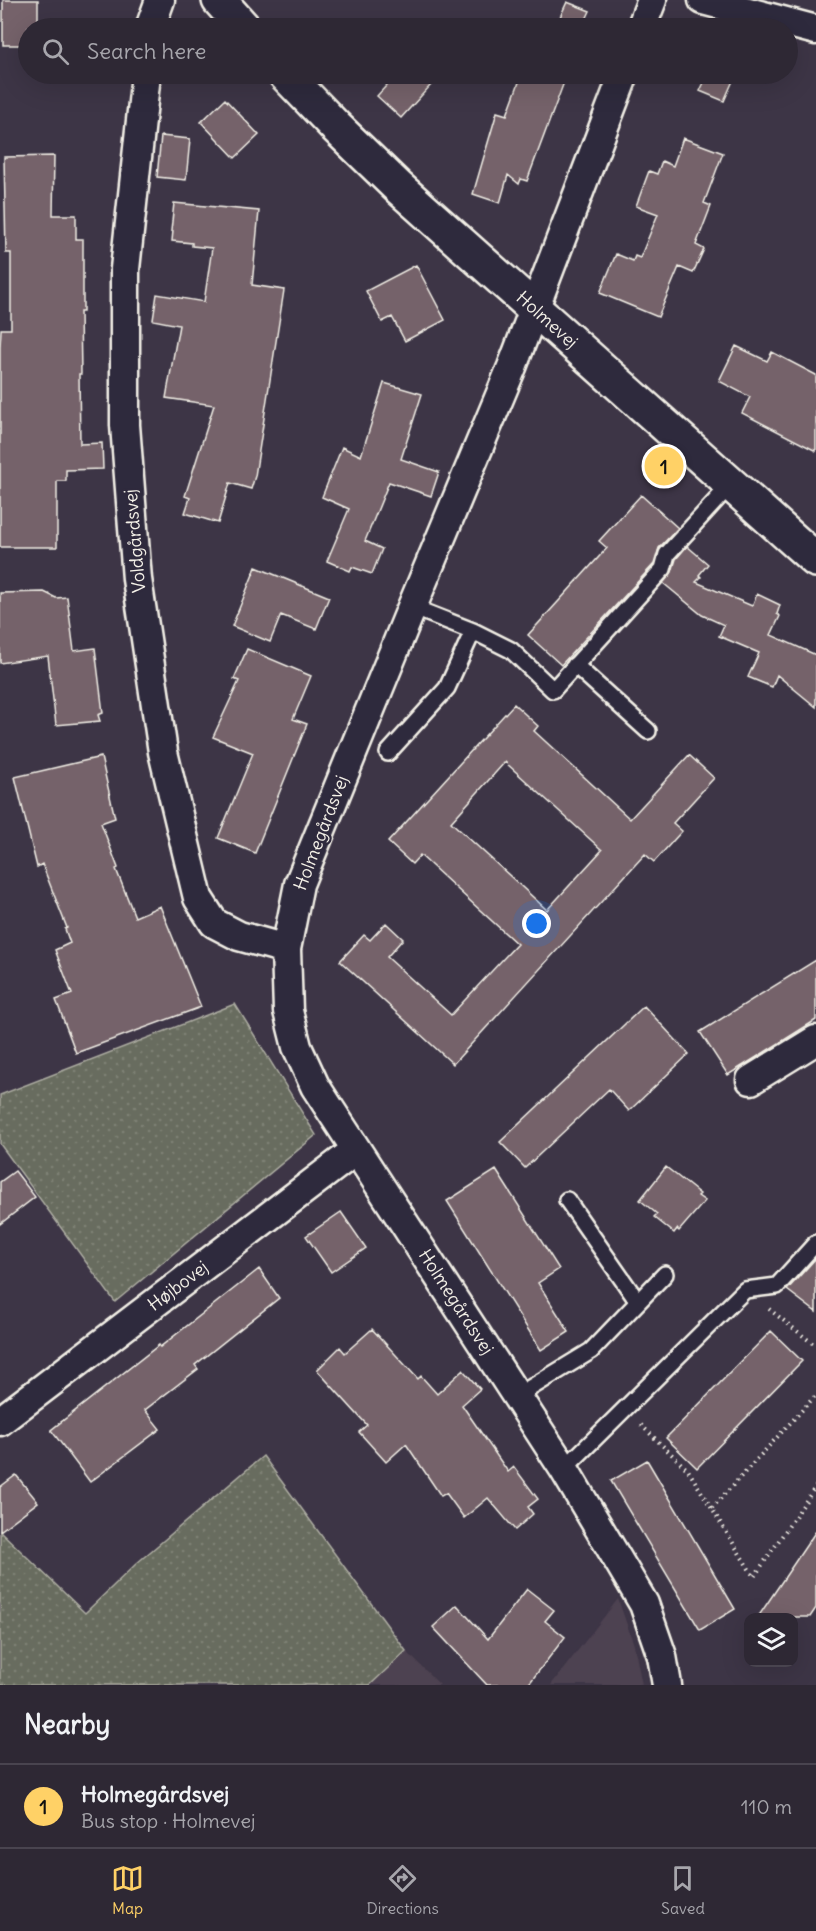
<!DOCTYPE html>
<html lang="en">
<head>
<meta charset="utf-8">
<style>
	:root { --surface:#2e2834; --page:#36303c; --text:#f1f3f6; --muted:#a7a6ac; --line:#49444f; --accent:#ffd166 }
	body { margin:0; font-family:Delius,sans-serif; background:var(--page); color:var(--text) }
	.controls { position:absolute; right:18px; bottom:18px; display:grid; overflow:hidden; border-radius:12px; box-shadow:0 6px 24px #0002 }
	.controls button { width:54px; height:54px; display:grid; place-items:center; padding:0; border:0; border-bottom:2px solid var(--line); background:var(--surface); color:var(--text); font:30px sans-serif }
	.you { position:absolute; left:537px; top:924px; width:21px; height:21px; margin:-15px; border:4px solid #fff; border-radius:50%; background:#1a73e8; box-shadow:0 0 0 9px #1a73e833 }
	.badge { display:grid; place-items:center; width:39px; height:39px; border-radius:50%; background:var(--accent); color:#111; font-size:20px; font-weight:700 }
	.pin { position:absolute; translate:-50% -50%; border:3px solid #fff; box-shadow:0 2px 6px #0006 }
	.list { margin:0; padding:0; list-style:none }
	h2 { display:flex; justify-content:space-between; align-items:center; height:78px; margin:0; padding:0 24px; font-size:26px }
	h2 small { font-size:20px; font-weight:400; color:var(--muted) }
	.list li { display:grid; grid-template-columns:39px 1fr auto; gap:18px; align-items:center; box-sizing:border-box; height:84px; padding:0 24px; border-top:2px solid var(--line) }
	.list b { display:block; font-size:22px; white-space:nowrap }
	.list p { margin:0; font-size:20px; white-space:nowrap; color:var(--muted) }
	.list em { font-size:20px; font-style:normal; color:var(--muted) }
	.icon { flex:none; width:33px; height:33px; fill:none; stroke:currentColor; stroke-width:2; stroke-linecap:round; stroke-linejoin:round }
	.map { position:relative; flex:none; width:816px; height:1685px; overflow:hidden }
	.search { position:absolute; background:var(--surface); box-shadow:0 6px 24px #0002; left:18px; right:18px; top:18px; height:66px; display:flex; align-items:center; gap:15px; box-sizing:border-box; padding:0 21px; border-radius:33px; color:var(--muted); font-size:22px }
	.sheet { height:162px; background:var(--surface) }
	nav { display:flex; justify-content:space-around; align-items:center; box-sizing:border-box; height:84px; border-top:2px solid var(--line); background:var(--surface); font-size:16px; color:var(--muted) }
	nav a { display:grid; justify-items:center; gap:3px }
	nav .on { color:var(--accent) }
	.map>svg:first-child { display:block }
</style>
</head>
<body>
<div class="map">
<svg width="816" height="1685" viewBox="0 0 816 1685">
	<defs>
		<pattern id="grass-dots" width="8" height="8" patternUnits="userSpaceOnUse" patternTransform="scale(1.5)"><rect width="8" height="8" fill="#686c5e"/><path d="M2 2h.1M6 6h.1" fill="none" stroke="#7e8175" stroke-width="1.8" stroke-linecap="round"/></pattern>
	</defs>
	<rect width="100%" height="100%" fill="#3d3546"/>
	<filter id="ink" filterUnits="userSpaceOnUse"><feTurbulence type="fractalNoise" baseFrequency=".0167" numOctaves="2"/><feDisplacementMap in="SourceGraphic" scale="12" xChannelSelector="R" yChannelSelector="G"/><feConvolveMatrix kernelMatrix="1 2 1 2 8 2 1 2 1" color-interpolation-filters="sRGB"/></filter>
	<g filter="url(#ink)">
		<!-- built -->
		<path fill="#4e4251" d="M 618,1599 L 634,1645 L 642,1685 L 551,1685 Z
			M 406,1651 L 440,1685 L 370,1685 Z"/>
		<!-- grass -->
		<path fill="url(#grass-dots)" stroke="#aeaea3" stroke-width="1.5" d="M 235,1004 L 316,1135 L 115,1302 L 0,1144 L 0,1095 Z
			M 263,1456 L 406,1651 L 370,1685 L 0,1685 L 0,1531 L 85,1613 L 137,1563 Z"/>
		<!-- building -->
		<path fill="#75626a" stroke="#f4f1e8" stroke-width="1.5" fill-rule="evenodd" d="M 3,0 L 38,0 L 38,28 L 28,28 L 28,45 L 3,45 Z
			M 567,2 L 590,11 L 582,28 L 555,28 Z
			M 397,74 L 441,74 L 401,118 L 377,96 Z
			M 522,74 L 567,74 L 527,181 L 521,179 L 519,184 L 508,175 L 500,203 L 473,194 L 497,112 L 507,115 Z
			M 708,74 L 736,74 L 724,101 L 700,91 Z
			M 225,99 L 259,135 L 235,158 L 201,122 Z
			M 161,136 L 190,139 L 186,180 L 157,177 Z
			M 683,138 L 723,153 L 704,203 L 711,206 L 696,245 L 704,249 L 693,273 L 679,267 L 658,317 L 600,293 L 616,254 L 633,261 L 635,256 L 640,258 L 658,214 L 636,206 L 649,171 L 657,174 L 662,161 L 673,166 Z
			M 54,156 L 53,215 L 76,215 L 76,239 L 83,239 L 83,312 L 80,312 L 81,374 L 79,374 L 80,444 L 102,443 L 103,469 L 66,470 L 66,481 L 57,481 L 57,547 L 0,547 L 0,347 L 1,329 L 11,329 L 11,253 L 6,253 L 4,157 Z
			M 174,203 L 259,211 L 252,285 L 284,290 L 255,476 L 251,489 L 230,483 L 218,523 L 185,513 L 190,498 L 185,496 L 214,405 L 166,398 L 179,325 L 153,320 L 157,294 L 204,302 L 212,248 L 192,246 L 192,243 L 172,241 L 173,231 L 171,231 Z
			M 416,265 L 445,320 L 405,341 L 392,317 L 382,322 L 366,291 Z
			M 736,346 L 767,361 L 772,352 L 816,375 L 816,451 L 742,413 L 750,397 L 719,381 Z
			M 384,383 L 422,394 L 401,459 L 439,472 L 431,496 L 389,482 L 365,541 L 382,549 L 372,574 L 352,567 L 350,571 L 327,561 L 349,509 L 322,497 L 342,447 L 361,456 Z
			M 641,495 L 678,528 L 659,548 L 654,564 L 561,665 L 528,635 L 607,548 L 599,541 Z
			M 687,546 L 708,564 L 699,575 L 701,577 L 696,582 L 752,606 L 757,594 L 780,605 L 777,614 L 780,616 L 771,635 L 816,655 L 816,707 L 777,675 L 772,687 L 748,677 L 759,653 L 719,636 L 724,625 L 702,615 L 663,583 L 672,572 L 676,559 Z
			M 256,567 L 329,597 L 316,629 L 281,615 L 270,642 L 232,626 Z
			M 44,592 L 56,598 L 67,597 L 74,651 L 95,648 L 103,713 L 98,715 L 100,721 L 56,725 L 48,656 L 0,663 L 0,593 Z
			M 247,649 L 311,676 L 293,719 L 307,724 L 255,853 L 218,838 L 253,753 L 213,737 L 239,681 L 234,679 Z
			M 514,704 L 538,726 L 534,731 L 630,819 L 689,755 L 714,778 L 673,823 L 682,831 L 654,862 L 645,854 L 453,1064 L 340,961 L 364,935 L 370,940 L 386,923 L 403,939 L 387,957 L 451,1015 L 517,944 L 420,855 L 412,864 L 388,842 ZM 505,762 L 602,850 L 547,910 L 451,822 Z
			M 101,757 L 115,818 L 101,823 L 118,868 L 116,869 L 135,917 L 160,906 L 201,1007 L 76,1053 L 56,1000 L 72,994 L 55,950 L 70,943 L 65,929 L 67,928 L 42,864 L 37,867 L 15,777 Z
			M 816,960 L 816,1020 L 728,1075 L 700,1032 Z
			M 644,1006 L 689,1054 L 629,1111 L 609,1089 L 525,1168 L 500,1142 Z
			M 666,1167 L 700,1194 L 698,1196 L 705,1201 L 679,1231 L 677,1229 L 674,1233 L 654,1217 L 657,1214 L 640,1200 Z
			M 496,1170 L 559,1269 L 538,1283 L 569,1332 L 541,1350 L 447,1201 Z
			M 15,1171 L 35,1197 L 0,1224 L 0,1182 Z
			M 341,1212 L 366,1248 L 331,1272 L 306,1236 Z
			M 816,1258 L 816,1312 L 787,1290 Z
			M 259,1269 L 279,1298 L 195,1365 L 198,1369 L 145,1410 L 160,1429 L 90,1482 L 51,1430 L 159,1345 L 160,1347 Z
			M 372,1329 L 418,1379 L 421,1376 L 437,1394 L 463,1370 L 480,1389 L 462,1405 L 508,1472 L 514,1467 L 538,1499 L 528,1507 L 533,1514 L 515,1530 L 488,1498 L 464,1518 L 446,1493 L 441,1496 L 406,1444 L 386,1462 L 359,1432 L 367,1425 L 317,1370 L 340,1347 L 345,1353 Z
			M 771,1331 L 802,1361 L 697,1468 L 666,1438 Z
			M 647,1460 L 735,1609 L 700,1630 L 611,1481 Z
			M 16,1475 L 38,1502 L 0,1531 L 0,1487 Z
			M 816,1531 L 816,1608 L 810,1617 L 758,1617 Z
			M 527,1589 L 554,1610 L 545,1621 L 565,1637 L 528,1685 L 487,1685 L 433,1627 L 457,1605 L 488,1639 Z"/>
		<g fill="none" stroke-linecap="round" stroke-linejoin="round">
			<defs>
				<path id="lane" d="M 412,607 L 473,631 L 511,650 L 553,690 L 663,569 L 667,554 L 731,484
					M 575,665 L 648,731
					M 388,753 L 447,688 L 473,631
					M 567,1200 L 638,1302
					M 517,1396 L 591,1351 L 665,1274
					M 564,1469 L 745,1290 L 777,1286 L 816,1243"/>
				<path id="street" d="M 703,0 L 816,30
					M 150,28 L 160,0
					M 641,28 L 652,0
					M 146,74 L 125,269 L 125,425 L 137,579 L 163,752 L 198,898 L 214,923 L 239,936 L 286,949
					M 624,74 L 512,367 L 412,607 L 299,884 L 286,949 L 288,1011 L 297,1047 L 315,1086 L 564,1469 L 644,1604 L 662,1656 L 667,1685
					M 751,1080 L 816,1040
					M 0,1421 L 356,1150"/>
				<path id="secondary" d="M 219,0 L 244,28
					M 285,74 L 336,127 L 398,187 L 816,560"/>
			</defs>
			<!-- lane casing -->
			<use href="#lane" stroke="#f4f1e8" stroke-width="20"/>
			<!-- street casing -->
			<use href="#street" stroke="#f4f1e8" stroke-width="33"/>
			<!-- secondary casing -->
			<use href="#secondary" stroke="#f4f1e8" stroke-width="38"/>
			<!-- path -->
			<path stroke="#f4f1e8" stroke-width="4" stroke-dasharray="1.5 4.5" stroke-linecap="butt" d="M 769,1309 L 816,1346
				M 641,1425 L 688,1470 L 754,1577 L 816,1486
				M 712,1508 L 816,1395"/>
			<!-- lane -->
			<use href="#lane" stroke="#2f2a3d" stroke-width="15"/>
			<!-- street -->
			<use href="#street" stroke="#2f2a3d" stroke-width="28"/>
			<!-- secondary -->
			<use href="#secondary" stroke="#2f2a3d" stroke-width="33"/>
		</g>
	</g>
	<g text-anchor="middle" stroke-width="4.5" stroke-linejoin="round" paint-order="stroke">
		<!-- street labels -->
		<g font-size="18" fill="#f4f1e8" stroke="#2f2a3d">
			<text transform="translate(547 320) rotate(42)" y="6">Holmevej</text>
			<text transform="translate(135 541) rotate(-95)" y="6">Voldgårdsvej</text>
			<text transform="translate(321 833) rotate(-69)" y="6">Holmegårdsvej</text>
			<text transform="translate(178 1286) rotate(-37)" y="6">Højbovej</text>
			<text transform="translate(456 1302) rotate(57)" y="6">Holmegårdsvej</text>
		</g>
	</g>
</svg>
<div class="controls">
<button><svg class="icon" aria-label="layers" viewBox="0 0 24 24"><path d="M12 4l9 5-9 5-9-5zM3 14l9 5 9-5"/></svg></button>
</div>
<div class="you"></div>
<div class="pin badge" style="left:664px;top:466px">1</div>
<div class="search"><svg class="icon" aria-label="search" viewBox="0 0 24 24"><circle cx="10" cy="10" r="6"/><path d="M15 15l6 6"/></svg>Search here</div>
</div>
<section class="sheet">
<h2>Nearby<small></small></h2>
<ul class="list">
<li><span class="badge">1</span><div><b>Holmegårdsvej</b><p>Bus stop · Holmevej</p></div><em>110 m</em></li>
</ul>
</section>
<nav>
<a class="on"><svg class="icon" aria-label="map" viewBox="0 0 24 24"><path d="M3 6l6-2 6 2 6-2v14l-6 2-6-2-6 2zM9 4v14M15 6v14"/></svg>Map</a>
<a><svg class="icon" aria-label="directions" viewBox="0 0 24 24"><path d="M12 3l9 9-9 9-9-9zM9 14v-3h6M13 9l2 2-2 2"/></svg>Directions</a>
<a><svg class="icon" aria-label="saved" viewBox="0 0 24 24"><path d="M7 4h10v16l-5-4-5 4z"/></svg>Saved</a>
</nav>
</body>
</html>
